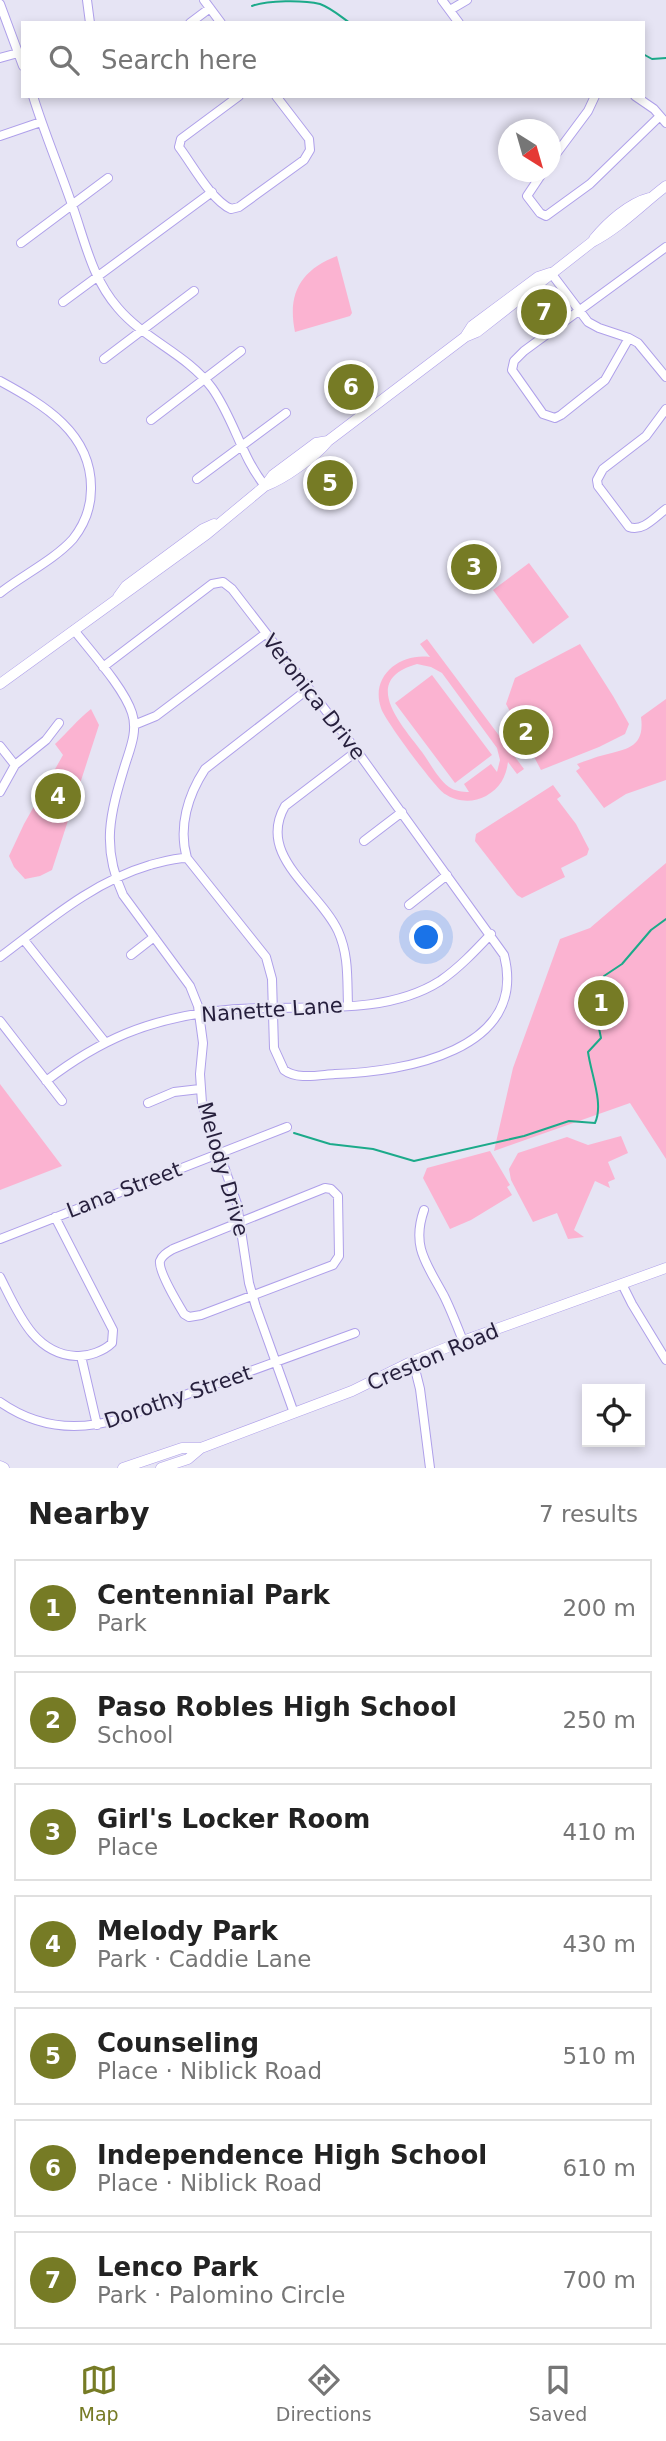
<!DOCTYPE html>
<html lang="en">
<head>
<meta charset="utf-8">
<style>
	:root { --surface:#fff; --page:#f6f6f6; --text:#222; --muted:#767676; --line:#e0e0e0; --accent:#767b25 }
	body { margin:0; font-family:"DejaVu Sans",sans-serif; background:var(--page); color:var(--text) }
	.controls { position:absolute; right:21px; bottom:21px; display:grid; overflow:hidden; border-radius:0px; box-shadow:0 4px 10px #0003 }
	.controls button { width:63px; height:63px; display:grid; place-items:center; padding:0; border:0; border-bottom:2px solid var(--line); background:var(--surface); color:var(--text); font:35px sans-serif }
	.compass { position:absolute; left:498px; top:119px; width:63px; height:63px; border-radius:50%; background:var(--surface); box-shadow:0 4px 10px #0003; rotate:143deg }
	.you { position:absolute; left:427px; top:938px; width:24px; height:24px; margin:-18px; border:5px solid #fff; border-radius:50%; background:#1a73e8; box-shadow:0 0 0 10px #1a73e833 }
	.badge { display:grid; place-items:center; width:46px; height:46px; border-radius:50%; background:var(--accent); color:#fff; font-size:23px; font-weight:700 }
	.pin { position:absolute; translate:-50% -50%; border:4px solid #fff; box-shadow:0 2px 7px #0006 }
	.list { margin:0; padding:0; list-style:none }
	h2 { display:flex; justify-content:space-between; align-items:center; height:91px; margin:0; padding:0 28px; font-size:30px }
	h2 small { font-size:23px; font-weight:400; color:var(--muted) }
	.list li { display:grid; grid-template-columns:46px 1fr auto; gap:21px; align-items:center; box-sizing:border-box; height:98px; margin:0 14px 14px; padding:0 14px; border:2px solid var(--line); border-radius:0px }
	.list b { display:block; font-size:26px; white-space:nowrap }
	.list p { margin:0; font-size:23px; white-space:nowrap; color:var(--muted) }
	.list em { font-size:23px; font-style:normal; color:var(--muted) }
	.icon { flex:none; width:38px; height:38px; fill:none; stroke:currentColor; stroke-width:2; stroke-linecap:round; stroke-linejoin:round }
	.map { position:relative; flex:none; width:666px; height:1468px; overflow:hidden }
	.search { position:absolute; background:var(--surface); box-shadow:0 4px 10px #0003; left:21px; right:21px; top:21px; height:77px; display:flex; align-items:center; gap:18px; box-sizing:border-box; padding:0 24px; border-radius:0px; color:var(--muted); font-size:26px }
	.sheet { height:875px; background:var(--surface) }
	nav { display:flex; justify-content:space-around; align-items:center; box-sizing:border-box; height:98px; border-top:2px solid var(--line); background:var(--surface); font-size:19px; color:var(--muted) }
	nav a { display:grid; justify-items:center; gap:4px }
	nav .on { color:var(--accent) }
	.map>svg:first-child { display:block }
</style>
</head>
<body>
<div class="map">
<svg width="666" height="1468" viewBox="0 0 666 1468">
	<rect width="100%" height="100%" fill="#e6e4f4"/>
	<!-- green -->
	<path fill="#fbb3d1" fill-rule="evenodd" d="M 337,256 L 352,313 L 350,316 L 295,332 C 287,293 301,270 337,256 Z
		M 546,291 L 556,294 L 568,309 L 566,313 L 539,334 L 520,310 Z
		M 529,563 L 569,617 L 533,644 L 493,590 Z
		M 427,639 L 524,769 L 517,774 L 508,762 C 506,777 500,788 486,796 C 473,803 457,802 445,794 C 435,788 384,719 381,708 C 370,676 400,653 430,657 L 420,644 ZM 417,664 L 431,667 L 442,673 L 497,748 L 500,760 L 497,772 L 491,764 L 464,784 L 469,792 C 463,792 454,791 449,787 C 438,779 430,763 422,752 C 402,725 359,680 417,664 Z
		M 580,644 L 613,696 L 629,724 L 625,734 L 599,747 L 541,770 L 506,704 L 515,678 Z
		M 432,675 L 492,755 L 455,783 L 395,703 Z
		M 666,699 L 666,780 L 626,794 L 604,808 L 576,771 L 580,768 L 577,764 C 586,761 595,757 604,755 C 628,749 645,747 641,717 Z
		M 91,709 L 99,725 L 52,870 L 40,876 L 25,879 L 14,867 L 9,856 L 24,824 L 63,755 L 55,744 C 68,732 77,720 91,709 Z
		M 553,785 L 561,796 L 557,799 L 576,824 L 589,849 L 587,855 L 561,868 L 565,877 L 522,898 L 517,895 L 475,841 L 476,834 Z
		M 666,863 L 666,1159 L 630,1103 L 494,1151 L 513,1068 L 560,939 L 590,928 Z
		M 0,1084 L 62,1166 L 0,1190 Z
		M 621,1136 L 628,1153 L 608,1162 L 615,1179 L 608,1182 L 610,1188 L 595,1181 L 574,1230 L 584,1237 L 568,1239 L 557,1213 L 533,1222 L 511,1180 L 509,1169 L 518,1153 L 567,1137 L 588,1145 Z
		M 490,1151 L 510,1185 L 507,1187 L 512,1195 L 471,1220 L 450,1229 L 423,1178 L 427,1168 Z"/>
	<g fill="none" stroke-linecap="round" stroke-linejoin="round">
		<!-- stream -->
		<path stroke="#1caa8a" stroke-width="2" d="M 252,6 C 267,0 304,0 320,4 C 331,8 340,16 350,23
			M 643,54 L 652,59 L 666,58
			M 604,983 L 604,976 L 622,964 L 651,930 L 666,919
			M 294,1133 L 330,1144 L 373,1149 L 414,1161 L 524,1136 L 569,1121 L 595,1123 C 604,1104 591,1074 588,1052 L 601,1038 L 596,1014 L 604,989"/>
		<defs>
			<path id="minor" d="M 87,0 L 90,23
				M 204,0 L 221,23
				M 442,0 L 459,23
				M 0,4 L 23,66
				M 450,10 L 467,0
				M 190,23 L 210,8
				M 0,58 L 18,53
				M 33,96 C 44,132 59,167 71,202 C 85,240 91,277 118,308 C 145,340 187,354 212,388 C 234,419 241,456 265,486
				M 239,96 L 181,139 L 179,147 C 192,164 211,200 231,209 L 239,207 L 304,160 L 310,150 L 309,139 L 276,96
				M 635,96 L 654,109 L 666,123
				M 0,136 L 41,122
				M 550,162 L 588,111 L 595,96
				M 543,172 L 527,196 L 540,213 L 546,216 L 590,184 L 660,116
				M 21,243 L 108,178
				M 551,273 L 588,322 L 599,328 L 629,338 L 638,343 L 666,377
				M 63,302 L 212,192
				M 629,338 L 605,380 L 561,415 L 555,418 L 543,414 L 512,370 L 514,361 L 524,351 L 666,247
				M 104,359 L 194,291
				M 0,381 C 44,405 92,433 91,489 C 91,507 84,525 73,539 C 54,560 23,575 0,593
				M 666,409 L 646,436 L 603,469 L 597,480 L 598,486 L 629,527 C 643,532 655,517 666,509
				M 151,420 L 241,351
				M 197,479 L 286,413
				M 74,630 C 91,652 124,688 132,713 C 138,731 130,749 125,765 C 110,814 101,847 123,895 L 190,986 L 198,1006 L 203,1043 L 200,1074 L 202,1103 L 237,1204 L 249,1283 L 256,1307 L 294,1413
				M 103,667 L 212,584 L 223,582 L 232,589 L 357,751 L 504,955 C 529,1051 403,1072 335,1074 C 319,1075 297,1080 284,1070 L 274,1048 L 272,979 L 266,957 L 187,858 C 178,827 188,795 205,769 L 308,689
				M 134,725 L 156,716 L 265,634
				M 0,746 L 15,765
				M 0,792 L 15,765 L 46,740 L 59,723
				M 364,841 L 402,812
				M 409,905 L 447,875
				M 24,940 L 105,1042
				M 131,955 L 154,937
				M 0,957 C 47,922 92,882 150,865 C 162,862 174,858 187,858
				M 348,1005 C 347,980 349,955 338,931 C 319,890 256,856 285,806 L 357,751
				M 0,1021 L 62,1101
				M 46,1081 C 101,1039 147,1020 216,1011 C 287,1001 377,1021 440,981 C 459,968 475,951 491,934
				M 148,1103 L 174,1092 L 200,1089
				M 325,1188 L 331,1189 L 338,1196 L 339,1256 L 333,1265 L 201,1315 L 189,1317 L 184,1314 C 178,1304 158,1271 160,1261 C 162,1255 168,1252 173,1249 Z
				M 424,1210 C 411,1247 427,1264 444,1296 C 451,1310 457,1326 463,1341
				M 0,1239 L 287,1127
				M 0,1277 C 17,1310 33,1354 76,1356 C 88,1357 104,1351 112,1343 L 113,1330 L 55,1217
				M 622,1284 L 632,1304 L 666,1360
				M 81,1356 L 97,1425
				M 413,1361 L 420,1389 L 430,1468
				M 0,1402 C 37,1428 76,1432 119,1419 L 355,1333"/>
			<path id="major" d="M 594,239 C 607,223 629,203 649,198
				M 465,337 L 472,326 L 538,277 L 550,273
				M 265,486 C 284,479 315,457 328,441 L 465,337 L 477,332 L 592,242 C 621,227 641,205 666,186
				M 118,597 L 126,586 L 203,529 L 214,524
				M 0,684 L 207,534 L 265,486 L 273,475 L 316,443 L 328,441
				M 0,1466 L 4,1468
				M 123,1468 L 182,1448 L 200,1448
				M 161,1468 L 188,1459 L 201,1448 L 352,1391 L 413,1361 L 463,1341 L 666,1268"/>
		</defs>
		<!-- minor casing -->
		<use href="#minor" stroke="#afa0ea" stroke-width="10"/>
		<!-- major casing -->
		<use href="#major" stroke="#afa0ea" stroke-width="11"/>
		<!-- minor -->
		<use href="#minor" stroke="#fff" stroke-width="8"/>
		<!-- major -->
		<use href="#major" stroke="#fff" stroke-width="10"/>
	</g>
	<g text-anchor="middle" stroke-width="5" stroke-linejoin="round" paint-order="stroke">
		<!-- street labels -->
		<g font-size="21" fill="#261f3c" stroke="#e6e4f4">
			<text transform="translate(314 697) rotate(52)" y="7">Veronica Drive</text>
			<text transform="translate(272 1010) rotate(-4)" y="7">Nanette Lane</text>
			<text transform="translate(223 1169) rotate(74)" y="7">Melody Drive</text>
			<text transform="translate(124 1190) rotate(-21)" y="7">Lana Street</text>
			<text transform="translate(433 1357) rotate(-23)" y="7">Creston Road</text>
			<text transform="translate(178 1397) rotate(-19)" y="7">Dorothy Street</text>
		</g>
	</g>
</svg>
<div class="controls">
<button><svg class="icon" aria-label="locate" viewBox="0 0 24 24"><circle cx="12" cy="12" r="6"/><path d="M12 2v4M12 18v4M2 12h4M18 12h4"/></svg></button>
</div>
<svg class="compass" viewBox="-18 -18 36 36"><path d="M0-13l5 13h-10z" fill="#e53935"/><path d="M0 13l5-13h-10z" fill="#767676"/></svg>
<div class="you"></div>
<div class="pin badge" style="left:601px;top:1003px">1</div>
<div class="pin badge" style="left:526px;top:732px">2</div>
<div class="pin badge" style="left:474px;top:567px">3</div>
<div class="pin badge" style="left:58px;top:796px">4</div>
<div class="pin badge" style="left:330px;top:483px">5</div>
<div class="pin badge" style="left:351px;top:387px">6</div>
<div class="pin badge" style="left:544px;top:312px">7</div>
<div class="search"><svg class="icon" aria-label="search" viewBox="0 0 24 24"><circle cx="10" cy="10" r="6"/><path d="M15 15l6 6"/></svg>Search here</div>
</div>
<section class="sheet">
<h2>Nearby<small>7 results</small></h2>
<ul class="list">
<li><span class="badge">1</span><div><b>Centennial Park</b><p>Park</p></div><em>200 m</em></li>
<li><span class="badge">2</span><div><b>Paso Robles High School</b><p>School</p></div><em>250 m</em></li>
<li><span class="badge">3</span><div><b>Girl's Locker Room</b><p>Place</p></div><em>410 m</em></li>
<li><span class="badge">4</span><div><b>Melody Park</b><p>Park · Caddie Lane</p></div><em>430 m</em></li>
<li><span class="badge">5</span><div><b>Counseling</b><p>Place · Niblick Road</p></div><em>510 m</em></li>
<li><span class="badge">6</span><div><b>Independence High School</b><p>Place · Niblick Road</p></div><em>610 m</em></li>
<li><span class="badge">7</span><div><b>Lenco Park</b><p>Park · Palomino Circle</p></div><em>700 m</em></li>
</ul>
</section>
<nav>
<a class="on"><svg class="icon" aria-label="map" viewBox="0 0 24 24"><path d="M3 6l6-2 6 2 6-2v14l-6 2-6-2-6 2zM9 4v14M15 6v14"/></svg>Map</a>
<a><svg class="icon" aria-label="directions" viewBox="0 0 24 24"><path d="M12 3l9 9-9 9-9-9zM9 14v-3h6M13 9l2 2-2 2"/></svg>Directions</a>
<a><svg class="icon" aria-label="saved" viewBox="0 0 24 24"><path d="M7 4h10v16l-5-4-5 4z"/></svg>Saved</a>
</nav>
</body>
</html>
